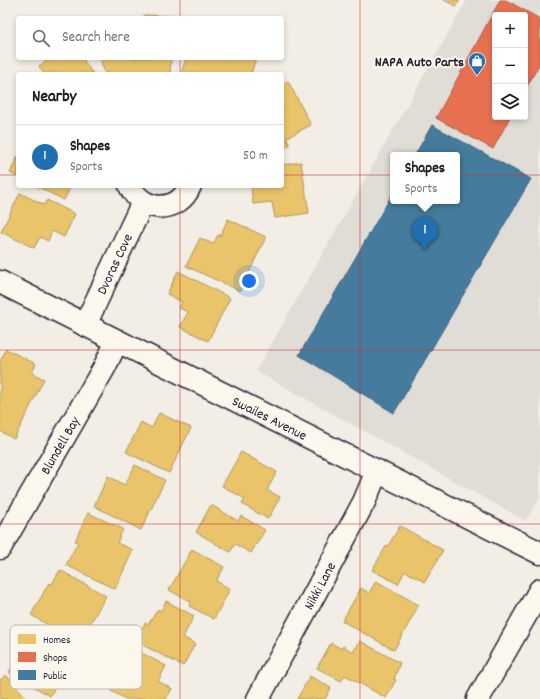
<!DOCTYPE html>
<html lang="en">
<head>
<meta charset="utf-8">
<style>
	:root { --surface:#fff; --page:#f6f6f6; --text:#202124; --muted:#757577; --line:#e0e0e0; --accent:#1f6fb2 }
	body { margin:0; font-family:Dekko,sans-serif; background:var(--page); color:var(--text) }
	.controls { position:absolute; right:12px; top:12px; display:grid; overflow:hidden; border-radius:4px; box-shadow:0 2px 6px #0003 }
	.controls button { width:36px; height:36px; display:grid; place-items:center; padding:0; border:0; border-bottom:1px solid var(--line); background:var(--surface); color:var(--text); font:20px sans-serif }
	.you { position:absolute; left:249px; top:281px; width:14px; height:14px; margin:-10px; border:3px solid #fff; border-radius:50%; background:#1a73e8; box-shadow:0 0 0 6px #1a73e833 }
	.badge { display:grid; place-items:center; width:26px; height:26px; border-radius:50%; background:var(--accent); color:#fff; font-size:13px; font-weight:700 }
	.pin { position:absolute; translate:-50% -33px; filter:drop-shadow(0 1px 2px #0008) }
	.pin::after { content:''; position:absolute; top:21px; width:14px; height:12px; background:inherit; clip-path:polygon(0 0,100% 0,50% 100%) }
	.popup { position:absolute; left:390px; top:152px; width:70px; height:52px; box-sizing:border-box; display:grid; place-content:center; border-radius:4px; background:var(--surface); filter:drop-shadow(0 1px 3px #0005); font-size:13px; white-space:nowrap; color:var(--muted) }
	.popup b { font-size:15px; color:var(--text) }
	.popup::after { content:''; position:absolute; left:50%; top:100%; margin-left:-8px; border:8px solid transparent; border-top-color:var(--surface) }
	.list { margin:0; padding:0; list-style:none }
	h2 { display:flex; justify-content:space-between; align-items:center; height:52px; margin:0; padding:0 16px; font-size:17px }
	h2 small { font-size:13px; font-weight:400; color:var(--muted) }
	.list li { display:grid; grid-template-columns:26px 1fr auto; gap:12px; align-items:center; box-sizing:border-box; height:64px; padding:0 16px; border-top:1px solid var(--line) }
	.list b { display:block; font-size:15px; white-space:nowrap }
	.list p { margin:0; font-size:13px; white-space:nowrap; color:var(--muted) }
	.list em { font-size:13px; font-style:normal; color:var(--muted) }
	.icon { flex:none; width:22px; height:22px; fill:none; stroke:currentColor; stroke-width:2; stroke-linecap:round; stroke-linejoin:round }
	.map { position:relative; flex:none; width:540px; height:699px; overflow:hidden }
	.search { position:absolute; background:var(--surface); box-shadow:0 2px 6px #0003; left:16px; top:16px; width:268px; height:44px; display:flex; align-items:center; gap:10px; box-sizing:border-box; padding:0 14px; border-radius:4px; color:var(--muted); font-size:15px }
	.panel { position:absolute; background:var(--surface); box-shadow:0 2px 6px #0003; left:16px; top:72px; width:268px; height:116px; border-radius:4px }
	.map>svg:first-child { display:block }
</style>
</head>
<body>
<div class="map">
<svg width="540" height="699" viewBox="0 0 540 699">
	<rect width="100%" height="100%" fill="#f2eee5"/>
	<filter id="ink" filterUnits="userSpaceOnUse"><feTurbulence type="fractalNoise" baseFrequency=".025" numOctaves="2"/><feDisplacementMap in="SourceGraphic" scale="8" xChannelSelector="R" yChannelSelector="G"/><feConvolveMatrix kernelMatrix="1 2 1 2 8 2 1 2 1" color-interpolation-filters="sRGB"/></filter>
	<g filter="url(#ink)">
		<!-- built -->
		<path fill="#e0dcd6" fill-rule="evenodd" d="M 467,0 L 540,0 L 540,497 L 526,521 L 256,371 ZM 495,15 L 525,15 L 525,117 L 495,117 ZM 393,155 L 457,155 L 457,201 L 393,201 Z"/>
		<!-- homes -->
		<path fill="#e9c46a" stroke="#ad935c" d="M 444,0 L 460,0 L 456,6 Z
			M 144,15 L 174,16 L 174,18 L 144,18 Z
			M 51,58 L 82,58 L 93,74 L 44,74 L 39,66 Z
			M 100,58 L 171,58 L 170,74 L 105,74 Z
			M 186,58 L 256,58 L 251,74 L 181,74 Z
			M 288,81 L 311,125 L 286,138 L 290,145 L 282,149 L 282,84 Z
			M 18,156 L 18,177 L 10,173 Z
			M 301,162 L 309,213 L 275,218 L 272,202 L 253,204 L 251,186 L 282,186 L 282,165 Z
			M 36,186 L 71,186 L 64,200 Z
			M 20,193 L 44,205 L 47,200 L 75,214 L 64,237 L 52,231 L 48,241 L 40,237 L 34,248 L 1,232 Z
			M 228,219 L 266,237 L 240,291 L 186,266 L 200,238 L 213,244 L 218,235 L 220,236 Z
			M 178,271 L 230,298 L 208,341 L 180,327 L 188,312 L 179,308 L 182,302 L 167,294 Z
			M 6,349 L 36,364 L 32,373 L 44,379 L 14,439 L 0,431 L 0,362 Z
			M 159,413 L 191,428 L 169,473 L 126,452 L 141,422 L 152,428 Z
			M 241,452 L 277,472 L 267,490 L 280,497 L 268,519 L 242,504 L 245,499 L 222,486 Z
			M 135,465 L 165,480 L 141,530 L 94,506 L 108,476 L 125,485 Z
			M 211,505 L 238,521 L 241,516 L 265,530 L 251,553 L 235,544 L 230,552 L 196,532 Z
			M 88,513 L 123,529 L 117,543 L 133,550 L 115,589 L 66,565 L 78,542 L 75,541 Z
			M 400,526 L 443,550 L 425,582 L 405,571 L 398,584 L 372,570 L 387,545 L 388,546 Z
			M 192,549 L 224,567 L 216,581 L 230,589 L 214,619 L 189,606 L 191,602 L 169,590 Z
			M 60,570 L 106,596 L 79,643 L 31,615 L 49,583 L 52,584 Z
			M 376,581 L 419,605 L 394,650 L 342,621 L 361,588 L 369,593 Z
			M 166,601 L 194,616 L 183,637 L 195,644 L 183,666 L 135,641 L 145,623 L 148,625 L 158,609 L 161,611 Z
			M 47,636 L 76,653 L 50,696 L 9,672 L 26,644 L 38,651 Z
			M 360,641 L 400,663 L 394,679 L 396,680 L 386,698 L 345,675 L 341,681 L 317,668 L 331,643 L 342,649 L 343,646 L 353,652 Z
			M 136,650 L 166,666 L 158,681 L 172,689 L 166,699 L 126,699 L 111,691 L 125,665 L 128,666 Z
			M 6,675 L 26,697 L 23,699 L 0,699 L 0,680 Z
			M 310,676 L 331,688 L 325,699 L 297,699 Z"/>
		<!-- shops -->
		<path fill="#e76f51" stroke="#ac584a" d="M 500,0 L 506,0 L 540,19 L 540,63 L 525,90 L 525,15 L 495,15 L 495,117 L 510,117 L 493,149 L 436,118 Z"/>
		<!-- public -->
		<path fill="#457b9d" stroke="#3a6080" d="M 432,125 L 531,179 L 394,413 L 299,355 L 393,193 L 393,201 L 457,201 L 457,155 L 415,155 Z"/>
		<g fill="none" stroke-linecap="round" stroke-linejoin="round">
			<defs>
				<g id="minor">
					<path d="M 130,186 C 142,213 178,214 190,186"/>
					<path id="s1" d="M 0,282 L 540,553"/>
					<path id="s2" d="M 85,325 L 143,202"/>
					<path id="s3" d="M 0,548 L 104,368 L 117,341"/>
					<path id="s4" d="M 258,699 L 364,502 L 377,471"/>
				</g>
				<path id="major" d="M 478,699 L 540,590"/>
			</defs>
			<!-- minor casing -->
			<use href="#minor" stroke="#22223b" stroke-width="25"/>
			<!-- major casing -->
			<use href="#major" stroke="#22223b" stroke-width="25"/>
			<!-- minor -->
			<use href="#minor" stroke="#fbf7ec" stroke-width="22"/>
			<!-- major -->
			<use href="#major" stroke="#fbf7ec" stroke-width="22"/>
		</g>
	</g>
	<!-- grid -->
	<path fill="none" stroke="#d62828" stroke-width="1" stroke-opacity="0.55" d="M 180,0 L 180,18M 360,0 L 360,699M 180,58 L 180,74M 0,175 L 18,175M 282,175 L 540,175M 180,186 L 180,699M 0,350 L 540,350M 0,524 L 540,524"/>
	<!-- icons -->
	<defs>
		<symbol id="shop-pin" viewBox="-11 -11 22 30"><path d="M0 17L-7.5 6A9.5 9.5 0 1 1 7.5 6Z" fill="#1f6fb2" stroke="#fbf7ec"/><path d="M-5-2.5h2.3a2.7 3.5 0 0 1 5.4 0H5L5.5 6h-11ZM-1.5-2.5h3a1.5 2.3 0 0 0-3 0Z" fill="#fff"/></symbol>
	</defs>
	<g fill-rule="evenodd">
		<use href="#shop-pin" x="467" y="51" width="20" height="27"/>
	</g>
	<g text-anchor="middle" stroke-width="4" stroke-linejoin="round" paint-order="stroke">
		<!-- poi labels -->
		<g font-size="14" font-weight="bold" fill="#22223b" stroke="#fbf7ec" text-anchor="end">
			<text x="464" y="66">NAPA Auto Parts</text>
		</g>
		<!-- street labels -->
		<g font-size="14" fill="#22223b" stroke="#fbf7ec">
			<text dy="5" stroke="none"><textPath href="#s2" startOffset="68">Dvoras Cove</textPath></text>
			<text dy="5" stroke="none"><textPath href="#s1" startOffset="302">Swailes Avenue</textPath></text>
			<text dy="5" stroke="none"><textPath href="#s3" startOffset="119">Blundell Bay</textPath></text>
			<text dy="5" stroke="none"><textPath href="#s4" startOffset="129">Nikki Lane</textPath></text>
		</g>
	</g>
	<!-- legend -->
	<rect x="10" y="625" width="132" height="64" rx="6" fill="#fbf7ec" stroke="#bab7b7" stroke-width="1"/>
	<rect x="18" y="634" width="18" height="10" fill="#e9c46a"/>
	<rect x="18" y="652" width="18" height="10" fill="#e76f51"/>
	<rect x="18" y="670" width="18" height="10" fill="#457b9d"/>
	<g font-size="11" fill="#22223b">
		<text x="43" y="643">Homes</text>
		<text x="43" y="661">Shops</text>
		<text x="43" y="679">Public</text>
	</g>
</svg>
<div class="controls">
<button>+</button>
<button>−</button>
<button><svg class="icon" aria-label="layers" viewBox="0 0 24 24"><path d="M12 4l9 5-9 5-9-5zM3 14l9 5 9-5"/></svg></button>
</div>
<div class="you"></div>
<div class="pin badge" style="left:425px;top:250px">1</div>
<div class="popup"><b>Shapes</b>Sports</div>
<div class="search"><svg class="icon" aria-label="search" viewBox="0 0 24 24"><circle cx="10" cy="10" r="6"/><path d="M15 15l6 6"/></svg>Search here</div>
<section class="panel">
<h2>Nearby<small></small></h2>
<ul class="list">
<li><span class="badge">1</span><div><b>Shapes</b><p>Sports</p></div><em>50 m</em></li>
</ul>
</section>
</div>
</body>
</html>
